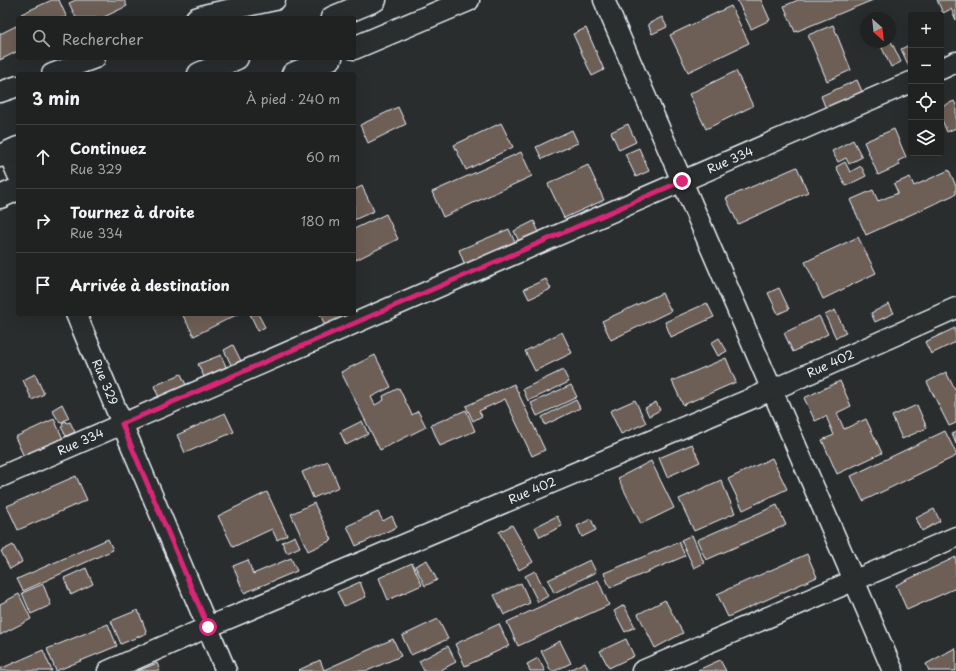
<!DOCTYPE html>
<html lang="fr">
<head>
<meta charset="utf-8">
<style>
	:root { --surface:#202222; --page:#2d2f2f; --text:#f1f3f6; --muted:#a2a4a5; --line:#3d3f40 }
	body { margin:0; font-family:"Playpen Sans",sans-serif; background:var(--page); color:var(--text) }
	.controls { position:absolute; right:12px; top:12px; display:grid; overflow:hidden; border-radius:4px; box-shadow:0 4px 16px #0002 }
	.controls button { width:36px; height:36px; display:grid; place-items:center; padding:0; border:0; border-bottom:1px solid var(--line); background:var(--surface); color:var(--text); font:20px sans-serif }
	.compass { position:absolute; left:860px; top:12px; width:36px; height:36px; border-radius:50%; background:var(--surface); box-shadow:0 4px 16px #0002; rotate:153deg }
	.stop { position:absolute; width:12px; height:12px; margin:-9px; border:3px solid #db2777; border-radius:50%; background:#fff }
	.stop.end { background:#db2777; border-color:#fff; box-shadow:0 1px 4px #0008 }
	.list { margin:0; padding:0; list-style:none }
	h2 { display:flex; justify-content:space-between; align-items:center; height:52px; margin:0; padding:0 16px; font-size:17px }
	h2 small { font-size:13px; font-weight:400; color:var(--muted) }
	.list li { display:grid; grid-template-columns:26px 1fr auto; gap:12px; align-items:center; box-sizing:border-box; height:64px; padding:0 16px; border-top:1px solid var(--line) }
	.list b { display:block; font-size:15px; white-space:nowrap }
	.list p { margin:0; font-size:13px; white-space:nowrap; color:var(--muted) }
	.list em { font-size:13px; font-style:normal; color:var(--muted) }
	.icon { flex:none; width:22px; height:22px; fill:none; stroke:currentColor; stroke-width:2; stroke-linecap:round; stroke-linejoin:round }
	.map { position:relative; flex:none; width:956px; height:671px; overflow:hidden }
	.search { position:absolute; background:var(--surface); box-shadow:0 4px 16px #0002; left:16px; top:16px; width:340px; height:44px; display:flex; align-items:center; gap:10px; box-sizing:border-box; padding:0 14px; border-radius:4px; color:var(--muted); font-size:15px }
	.panel { position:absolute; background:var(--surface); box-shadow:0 4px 16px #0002; left:16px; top:72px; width:340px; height:244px; border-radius:4px }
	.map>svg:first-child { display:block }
</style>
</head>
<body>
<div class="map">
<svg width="956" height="671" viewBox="0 0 956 671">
	<rect width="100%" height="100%" fill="#2a2d2e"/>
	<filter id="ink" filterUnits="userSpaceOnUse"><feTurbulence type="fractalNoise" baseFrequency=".025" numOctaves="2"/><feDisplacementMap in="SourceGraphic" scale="8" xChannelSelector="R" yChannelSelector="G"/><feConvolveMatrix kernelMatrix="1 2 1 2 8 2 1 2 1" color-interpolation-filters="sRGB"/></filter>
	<g filter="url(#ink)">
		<!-- building -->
		<path fill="#6e5e56" stroke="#e8f1f8" d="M 52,0 L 59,0 L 67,18 L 23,18 L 21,14 Z
			M 76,0 L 124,0 L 127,6 L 102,18 L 76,18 L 69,3 Z
			M 737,0 L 761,0 L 770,20 L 751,29 Z
			M 798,0 L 873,0 L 795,32 L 784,6 Z
			M 937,0 L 956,0 L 956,20 L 951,9 L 943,13 Z
			M 731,6 L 749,43 L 688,72 L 670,35 Z
			M 662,17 L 667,27 L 652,34 L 648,24 Z
			M 833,25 L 851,70 L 827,81 L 808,35 Z
			M 16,26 L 18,30 L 18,51 L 0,60 L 0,34 Z
			M 586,28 L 604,70 L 592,76 L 573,34 Z
			M 891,41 L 901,62 L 891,67 L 881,46 Z
			M 911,44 L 911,71 L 901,49 Z
			M 736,71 L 753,106 L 706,129 L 689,94 Z
			M 857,80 L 864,96 L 827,112 L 821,96 Z
			M 954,101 L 956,105 L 956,128 L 947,132 L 941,118 L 941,107 Z
			M 398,107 L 406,124 L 368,143 L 360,125 Z
			M 501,123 L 513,147 L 466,170 L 454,145 Z
			M 628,124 L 636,142 L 619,150 L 611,132 Z
			M 894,129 L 906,157 L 898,161 L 900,165 L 878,175 L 864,142 Z
			M 572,130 L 578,143 L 542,159 L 536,147 Z
			M 853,140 L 862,157 L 849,164 L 846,158 L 838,162 L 832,151 Z
			M 639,148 L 649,171 L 636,177 L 625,154 Z
			M 521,152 L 532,176 L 443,217 L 432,192 Z
			M 845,162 L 850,172 L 861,166 L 866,176 L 846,186 L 836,167 Z
			M 588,165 L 604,200 L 564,218 L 548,184 Z
			M 797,167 L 808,192 L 738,224 L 726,198 Z
			M 949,170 L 956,186 L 956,194 L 866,235 L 850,200 L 873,190 L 878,201 L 898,193 L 894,184 L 910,177 L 914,186 Z
			M 362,186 L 374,211 L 354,220 L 354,190 Z
			M 386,214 L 398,239 L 356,260 L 354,255 L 354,229 Z
			M 534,221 L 541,237 L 521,246 L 514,231 Z
			M 509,229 L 518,249 L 467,271 L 459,250 Z
			M 858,237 L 876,273 L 823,299 L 805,262 Z
			M 546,279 L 551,289 L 529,299 L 524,289 Z
			M 779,288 L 789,309 L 778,314 L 768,293 Z
			M 662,293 L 671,311 L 611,340 L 602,321 Z
			M 707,303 L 714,317 L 671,337 L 665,322 Z
			M 889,304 L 894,313 L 875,322 L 871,313 Z
			M 835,310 L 846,333 L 836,338 L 825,315 Z
			M 182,314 L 238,314 L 194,336 Z
			M 250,314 L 258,314 L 265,327 L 258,331 Z
			M 320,314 L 342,314 L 345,321 L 326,328 Z
			M 819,316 L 828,334 L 793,352 L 784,333 Z
			M 955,328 L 956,342 L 931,354 L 925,342 Z
			M 562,332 L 572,353 L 535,371 L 525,351 Z
			M 719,338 L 727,351 L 718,356 L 711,343 Z
			M 233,345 L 243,365 L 233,369 L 224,350 Z
			M 221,355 L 227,369 L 205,379 L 198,364 Z
			M 375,355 L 391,387 L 371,397 L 375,405 L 384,400 L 383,396 L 399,388 L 412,415 L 418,411 L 426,427 L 380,450 L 341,372 Z
			M 726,358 L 736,382 L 683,405 L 672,381 Z
			M 563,370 L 569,382 L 528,401 L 523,389 Z
			M 946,372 L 955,390 L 956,389 L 956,423 L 949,426 L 927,382 Z
			M 35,374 L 44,394 L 32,400 L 23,380 Z
			M 181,374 L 187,387 L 160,400 L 154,386 Z
			M 840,381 L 851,406 L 837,413 L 844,429 L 866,419 L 882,453 L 837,474 L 822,440 L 834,435 L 826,416 L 815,421 L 804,398 Z
			M 514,384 L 545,450 L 532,456 L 505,399 L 479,411 L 482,416 L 473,421 L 466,406 Z
			M 571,385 L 577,397 L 537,416 L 531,403 Z
			M 576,400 L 580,408 L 545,425 L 542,417 Z
			M 635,400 L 646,423 L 621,434 L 610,411 Z
			M 656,402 L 660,410 L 649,416 L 645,408 Z
			M 62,404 L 69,418 L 60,423 L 52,410 Z
			M 917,405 L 927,428 L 902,439 L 892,416 Z
			M 466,410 L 475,431 L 440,446 L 431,425 Z
			M 225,413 L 234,432 L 185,453 L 177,435 Z
			M 54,419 L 64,441 L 25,459 L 15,437 Z
			M 66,421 L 67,423 L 70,422 L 75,432 L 66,436 L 61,427 L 63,426 L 62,423 Z
			M 362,421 L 368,434 L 346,445 L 340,432 Z
			M 945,431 L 956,453 L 956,456 L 863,501 L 851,476 Z
			M 956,432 L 956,444 L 952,434 Z
			M 692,444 L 700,462 L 667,477 L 659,458 Z
			M 772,458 L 787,489 L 743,510 L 728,479 Z
			M 328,461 L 339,487 L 313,498 L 302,472 Z
			M 651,461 L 674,508 L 641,524 L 618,478 Z
			M 76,476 L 87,500 L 18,530 L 7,506 Z
			M 721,480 L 735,513 L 694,531 L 679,499 Z
			M 267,492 L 287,535 L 277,540 L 272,529 L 233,547 L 218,516 Z
			M 314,503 L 332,540 L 308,551 L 291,514 Z
			M 777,505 L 786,525 L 706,560 L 697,540 Z
			M 934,509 L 940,521 L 922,531 L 916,518 Z
			M 378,512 L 383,521 L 392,516 L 397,527 L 356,546 L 347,526 Z
			M 557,516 L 562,526 L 540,537 L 535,527 Z
			M 591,519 L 596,530 L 582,537 L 577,526 Z
			M 512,525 L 533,562 L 519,570 L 499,532 Z
			M 692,535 L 704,563 L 694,568 L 681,540 Z
			M 295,536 L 300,547 L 287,553 L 282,542 Z
			M 108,539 L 113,550 L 23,591 L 17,579 Z
			M 679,542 L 685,556 L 610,588 L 604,573 Z
			M 13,545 L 22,562 L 10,569 L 1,551 Z
			M 807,554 L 817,577 L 728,617 L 717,594 Z
			M 956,557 L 956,588 L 907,610 L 896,585 Z
			M 291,558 L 297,571 L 244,593 L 233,566 L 248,560 L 253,574 Z
			M 427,560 L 437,580 L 425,586 L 415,566 Z
			M 590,560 L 596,572 L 554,593 L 548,580 Z
			M 412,563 L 422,585 L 388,600 L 379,578 Z
			M 86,568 L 93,584 L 71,595 L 64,578 Z
			M 535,571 L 548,596 L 538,602 L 525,576 Z
			M 598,580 L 609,605 L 518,646 L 507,622 Z
			M 360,582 L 366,597 L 344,606 L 337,592 Z
			M 521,583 L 530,603 L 504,615 L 494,595 Z
			M 43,584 L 51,605 L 31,614 L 22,593 Z
			M 19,594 L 31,619 L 0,635 L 0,604 Z
			M 665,600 L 683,633 L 655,648 L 638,614 Z
			M 624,605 L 635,627 L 625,632 L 614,611 Z
			M 138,610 L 147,633 L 121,644 L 111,621 Z
			M 438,619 L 448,639 L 411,655 L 402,636 Z
			M 108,624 L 117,646 L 56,671 L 47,649 Z
			M 499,624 L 509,646 L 465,666 L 455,644 Z
			M 393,639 L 401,656 L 367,671 L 300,671 L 299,670 L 320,660 L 324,670 Z
			M 626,639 L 634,656 L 609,668 L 600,651 Z
			M 560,641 L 571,663 L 555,671 L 551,671 L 541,651 Z
			M 448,646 L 456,662 L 439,671 L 424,671 L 419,661 Z
			M 955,648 L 956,651 L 956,671 L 929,671 L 926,664 Z
			M 43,650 L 52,671 L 0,671 L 0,669 Z
			M 538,658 L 545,671 L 530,671 L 527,664 Z
			M 720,660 L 726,671 L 699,671 L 698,670 Z
			M 585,662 L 589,671 L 567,671 Z
			M 157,663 L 160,671 L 138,671 Z"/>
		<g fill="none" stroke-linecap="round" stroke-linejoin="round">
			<defs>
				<g id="minor">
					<path d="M 604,0 L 893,671"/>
					<path d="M 196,18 L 208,14 L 275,0"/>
					<path d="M 941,69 L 956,62"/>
					<path d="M 52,74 L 95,58"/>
					<path d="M 0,92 L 18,86"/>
					<path d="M 8,152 L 18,175"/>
					<path id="s1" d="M 76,314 L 226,671"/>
					<path id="s2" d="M 0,477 L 911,82"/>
					<path id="s3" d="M 108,671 L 208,627 L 772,390 L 956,308"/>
					<path d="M 642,671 L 956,537"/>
				</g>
				<path id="secondary" d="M 332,18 L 375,0
					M 354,48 L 468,0
					M 199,74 L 237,58
					M 293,74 L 331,58
					M 0,156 L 18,148
					M 0,197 L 18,189"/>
			</defs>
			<!-- minor casing -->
			<use href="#minor" stroke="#e8f1f8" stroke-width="23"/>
			<!-- secondary casing -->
			<use href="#secondary" stroke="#e8f1f8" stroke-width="25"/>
			<!-- minor -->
			<use href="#minor" stroke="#2a2d2e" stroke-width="20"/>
			<!-- secondary -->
			<use href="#secondary" stroke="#2a2d2e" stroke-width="22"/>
		</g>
	</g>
	<g fill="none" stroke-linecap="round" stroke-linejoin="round" filter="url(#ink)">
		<!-- route -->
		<path stroke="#db2777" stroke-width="5" d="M 208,627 L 122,424 L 682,181"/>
	</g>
	<g text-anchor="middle" stroke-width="4" stroke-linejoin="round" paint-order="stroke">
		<!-- street labels -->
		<g font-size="12" fill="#e8f1f8" stroke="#2a2d2e">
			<text dy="4" stroke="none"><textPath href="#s2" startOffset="796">Rue 334</textPath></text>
			<text dy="4" stroke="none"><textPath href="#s3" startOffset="785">Rue 402</textPath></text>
			<text dy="4" stroke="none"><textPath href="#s1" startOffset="74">Rue 329</textPath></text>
			<text dy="4" stroke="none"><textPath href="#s2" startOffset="88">Rue 334</textPath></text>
			<text dy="4" stroke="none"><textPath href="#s3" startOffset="461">Rue 402</textPath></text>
		</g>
	</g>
</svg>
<div class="controls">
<button>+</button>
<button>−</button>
<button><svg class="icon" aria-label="locate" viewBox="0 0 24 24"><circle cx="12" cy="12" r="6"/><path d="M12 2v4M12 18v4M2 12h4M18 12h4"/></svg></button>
<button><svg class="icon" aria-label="layers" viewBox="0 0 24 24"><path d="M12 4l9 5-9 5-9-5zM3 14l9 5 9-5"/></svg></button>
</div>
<svg class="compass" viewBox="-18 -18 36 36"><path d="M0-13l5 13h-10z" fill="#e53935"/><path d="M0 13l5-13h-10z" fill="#a2a4a5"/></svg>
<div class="stop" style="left:208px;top:627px"></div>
<div class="stop end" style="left:682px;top:181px"></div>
<div class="search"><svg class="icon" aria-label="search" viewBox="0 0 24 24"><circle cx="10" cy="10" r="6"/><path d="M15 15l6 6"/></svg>Rechercher</div>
<section class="panel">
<h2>3 min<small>À pied · 240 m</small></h2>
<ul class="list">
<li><svg class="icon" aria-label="ahead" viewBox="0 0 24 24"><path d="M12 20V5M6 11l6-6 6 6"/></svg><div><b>Continuez</b><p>Rue 329</p></div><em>60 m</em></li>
<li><svg class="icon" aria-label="right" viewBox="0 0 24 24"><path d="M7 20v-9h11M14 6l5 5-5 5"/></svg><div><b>Tournez à droite</b><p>Rue 334</p></div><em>180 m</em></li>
<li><svg class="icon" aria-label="arrive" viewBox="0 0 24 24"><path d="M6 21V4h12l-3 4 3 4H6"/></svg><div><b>Arrivée à destination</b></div></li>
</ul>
</section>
</div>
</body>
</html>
